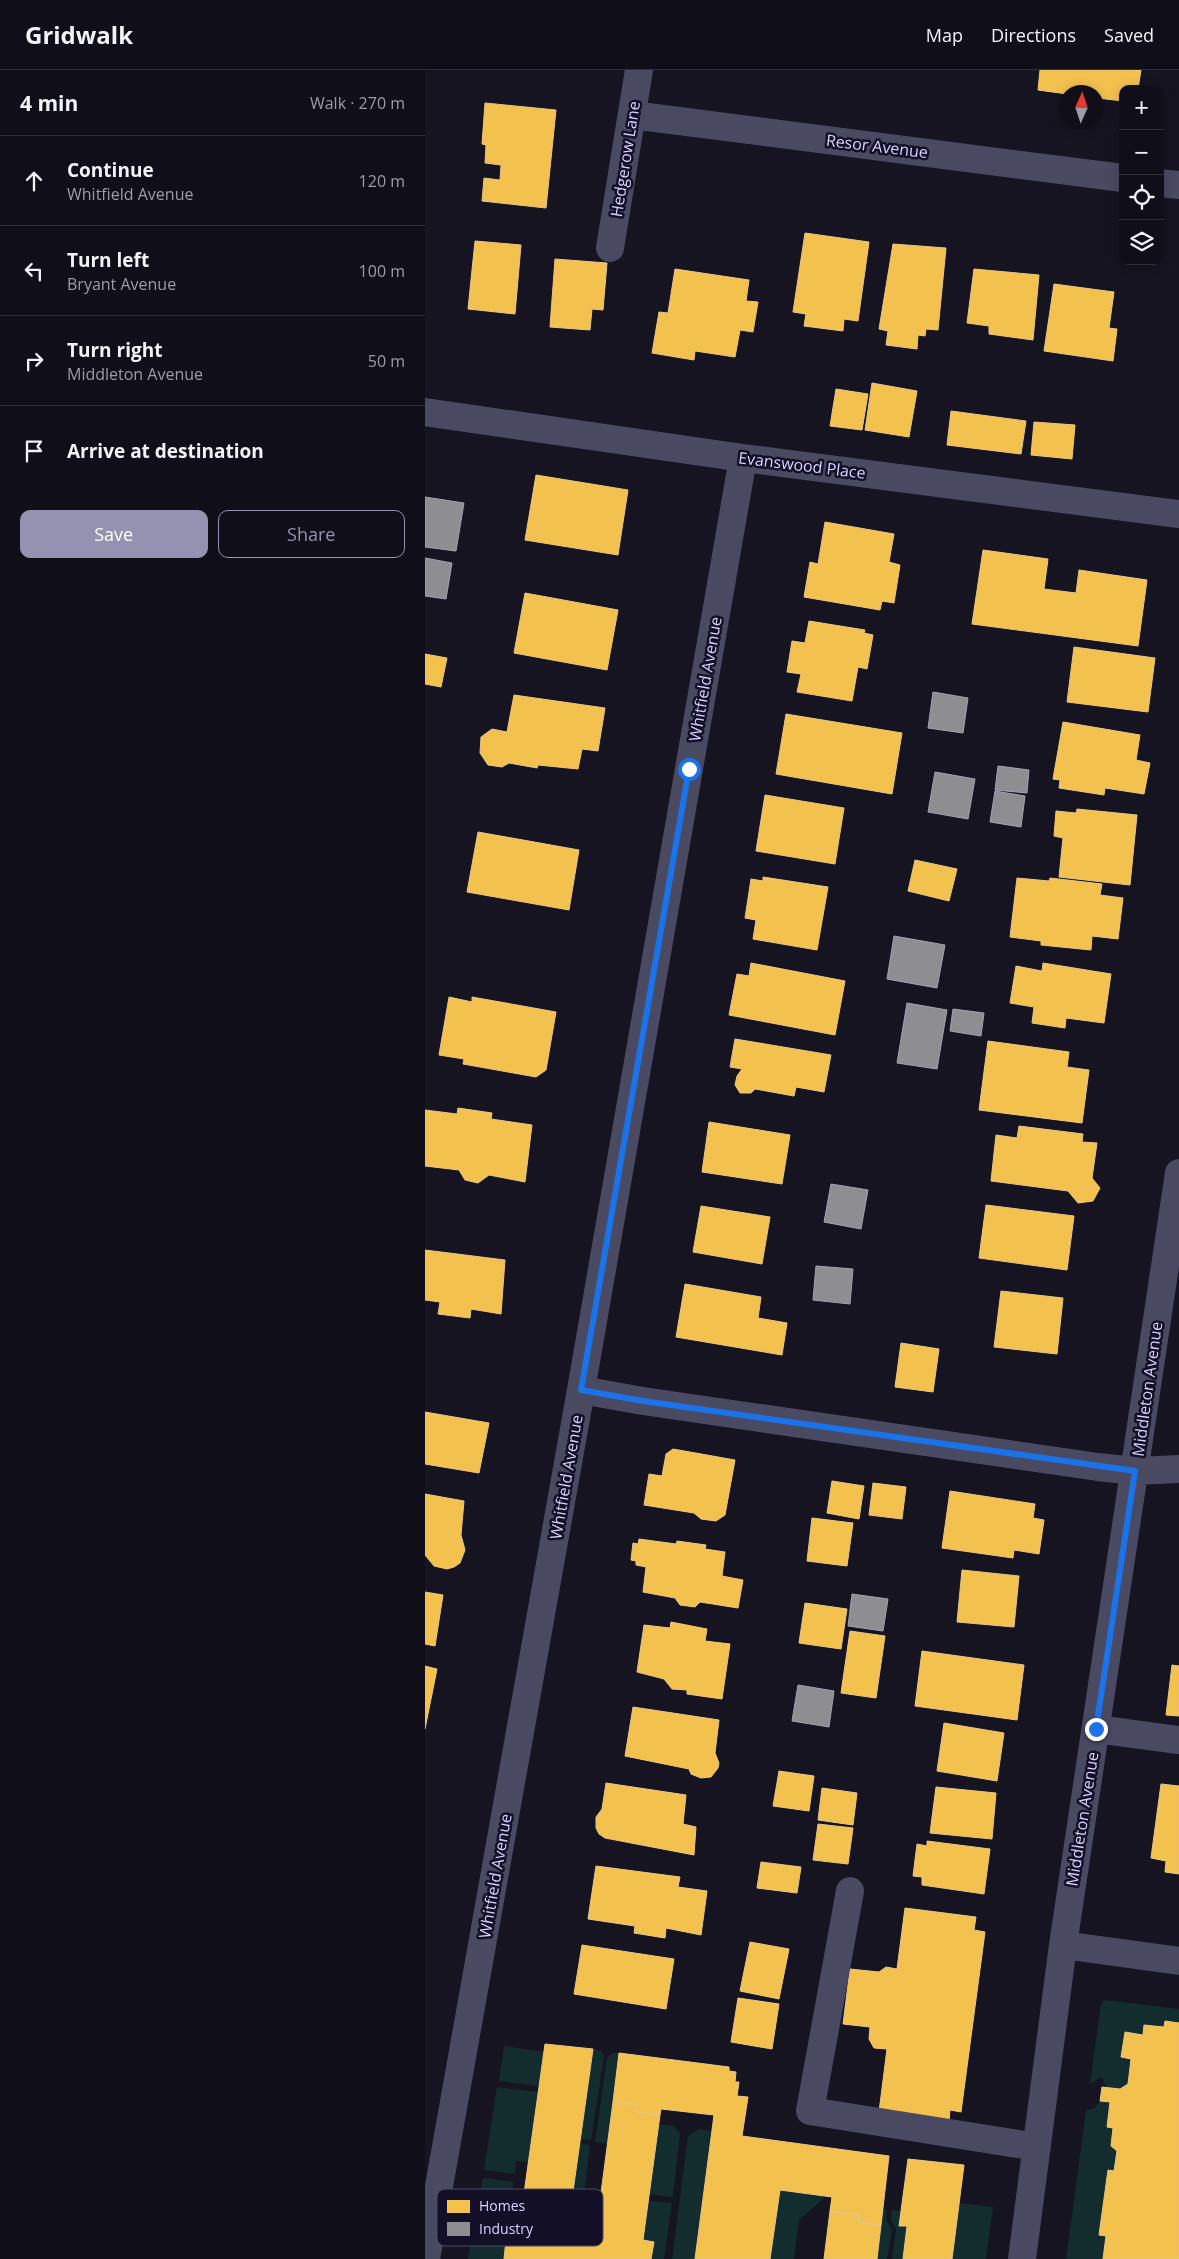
<!DOCTYPE html>
<html lang="en">
<head>
<meta charset="utf-8">
<style>
	:root { --surface:#100f19; --page:#191822; --text:#f1f3f6; --muted:#9c9ca2; --line:#302f38; --accent:#9591b1 }
	body { margin:0; font-family:"Open Sans",sans-serif; background:var(--page); color:var(--text) }
	.controls { position:absolute; right:15px; top:15px; display:grid; overflow:hidden; border-radius:10px; box-shadow:0 2px 12px #0003 }
	.controls button { width:45px; height:45px; display:grid; place-items:center; padding:0; border:0; border-bottom:1px solid var(--line); background:var(--surface); color:var(--text); font:25px sans-serif }
	.compass { position:absolute; left:634px; top:15px; width:45px; height:45px; border-radius:50%; background:var(--surface); box-shadow:0 2px 12px #0003; rotate:3deg }
	.stop { position:absolute; width:15px; height:15px; margin:-11px; border:4px solid #1a73e8; border-radius:50%; background:#fff }
	.stop.end { background:#1a73e8; border-color:#fff; box-shadow:0 1px 5px #0008 }
	.list { margin:0; padding:0; list-style:none }
	h2 { display:flex; justify-content:space-between; align-items:center; height:65px; margin:0; padding:0 20px; font-size:21px }
	h2 small { font-size:16px; font-weight:400; color:var(--muted) }
	.list li { display:grid; grid-template-columns:32px 1fr auto; gap:15px; align-items:center; box-sizing:border-box; height:90px; padding:0 20px; border-top:1px solid var(--line) }
	.list b { display:block; font-size:19px; white-space:nowrap }
	.list p { margin:0; font-size:16px; white-space:nowrap; color:var(--muted) }
	.list em { font-size:16px; font-style:normal; color:var(--muted) }
	.actions { display:flex; gap:10px; padding:15px 20px }
	.actions a { flex:1; padding:11px 0; border:1px solid var(--accent); border-radius:10px; text-align:center; font-size:18px; color:var(--accent) }
	.actions .main { background:var(--accent); color:#fff }
	.icon { flex:none; width:28px; height:28px; fill:none; stroke:currentColor; stroke-width:2; stroke-linecap:round; stroke-linejoin:round }
	.map { position:relative; flex:none; width:754px; height:2189px; overflow:hidden }
	header { display:flex; align-items:center; gap:30px; box-sizing:border-box; height:70px; padding:0 25px; background:var(--surface); border-bottom:1px solid var(--line) }
	header strong { font-size:24px }
	nav { display:flex; gap:28px; margin-inline-start:auto; font-size:18px }
	main { display:flex }
	aside { flex:1; background:var(--surface) }
	.map>svg:first-child { display:block }
</style>
</head>
<body>
<header>
<strong>Gridwalk</strong>
<nav><a>Map</a><a>Directions</a><a>Saved</a></nav>
</header>
<main>
<aside>
<h2>4 min<small>Walk · 270 m</small></h2>
<ul class="list">
<li><svg class="icon" aria-label="ahead" viewBox="0 0 24 24"><path d="M12 20V5M6 11l6-6 6 6"/></svg><div><b>Continue</b><p>Whitfield Avenue</p></div><em>120 m</em></li>
<li><svg class="icon" aria-label="left" viewBox="0 0 24 24"><path d="M17 20v-9H6M10 6l-5 5 5 5"/></svg><div><b>Turn left</b><p>Bryant Avenue</p></div><em>100 m</em></li>
<li><svg class="icon" aria-label="right" viewBox="0 0 24 24"><path d="M7 20v-9h11M14 6l5 5-5 5"/></svg><div><b>Turn right</b><p>Middleton Avenue</p></div><em>50 m</em></li>
<li><svg class="icon" aria-label="arrive" viewBox="0 0 24 24"><path d="M6 21V4h12l-3 4 3 4H6"/></svg><div><b>Arrive at destination</b></div></li>
</ul>
<div class="actions"><a class="main">Save</a><a>Share</a></div>
</aside>
<div class="map">
<svg width="754" height="2189" viewBox="0 0 754 2189">
	<rect width="100%" height="100%" fill="#161421"/>
	<!-- green -->
	<path fill="#132c2d" d="M 679,1930 L 754,1939 L 754,1953 L 739,1957 L 719,1955 L 718,1965 L 700,1962 L 696,1987 L 706,1989 L 703,2014 L 695,2019 L 681,2017 L 677,2007 L 665,2014 L 676,1934 Z
		M 79,1976 L 119,1982 L 114,2016 L 74,2011 Z
		M 168,1979 L 176,1981 L 179,1987 L 166,2070 L 155,2069 Z
		M 187,1983 L 194,1983 L 183,2074 L 170,2072 L 182,1988 Z
		M 72,2017 L 113,2022 L 103,2092 L 91,2091 L 90,2104 L 59,2100 Z
		M 675,2031 L 685,2032 L 682,2057 L 688,2058 L 686,2075 L 692,2081 L 689,2101 L 683,2101 L 674,2165 L 681,2166 L 678,2189 L 641,2189 L 661,2040 L 670,2038 Z
		M 233,2054 L 249,2056 L 255,2064 L 248,2127 L 224,2124 Z
		M 274,2059 L 286,2061 L 270,2189 L 247,2189 L 263,2066 Z
		M 155,2073 L 165,2075 L 159,2126 L 169,2160 L 143,2157 Z
		M 58,2108 L 88,2112 L 87,2123 L 99,2125 L 95,2152 L 83,2151 L 79,2189 L 43,2189 Z
		M 355,2120 L 398,2125 L 398,2129 L 374,2150 L 369,2189 L 345,2189 Z
		M 224,2131 L 247,2133 L 239,2189 L 226,2189 L 228,2172 L 218,2170 Z
		M 534,2133 L 568,2137 L 561,2189 L 527,2189 Z
		M 458,2139 L 462,2140 L 461,2149 L 467,2159 L 462,2189 L 452,2189 Z
		M 467,2140 L 476,2141 L 474,2155 L 482,2156 L 478,2189 L 467,2189 L 471,2159 L 466,2150 Z"/>
	<!-- homes -->
	<path fill="#f2c14e" stroke="#eac783" d="M 615,0 L 716,0 L 713,19 L 698,19 L 698,31 L 672,28 L 672,22 L 642,24 L 613,20 Z
		M 60,33 L 131,40 L 121,138 L 57,131 L 59,108 L 75,110 L 76,95 L 60,93 L 61,75 L 57,74 Z
		M 380,163 L 444,172 L 433,251 L 419,249 L 418,261 L 379,256 L 381,244 L 368,242 Z
		M 50,171 L 96,175 L 90,244 L 43,239 Z
		M 468,174 L 521,178 L 513,260 L 501,259 L 500,266 L 493,265 L 492,279 L 461,275 L 463,261 L 454,259 Z
		M 130,189 L 182,193 L 178,240 L 167,239 L 165,260 L 125,257 Z
		M 250,199 L 324,210 L 321,231 L 333,232 L 328,262 L 315,260 L 310,287 L 270,281 L 269,290 L 227,283 L 234,242 L 243,243 Z
		M 549,199 L 614,205 L 608,270 L 564,264 L 564,256 L 542,253 Z
		M 629,214 L 689,222 L 684,258 L 692,259 L 688,291 L 619,281 Z
		M 447,313 L 492,321 L 484,367 L 440,360 Z
		M 411,319 L 443,324 L 437,360 L 405,356 Z
		M 526,341 L 601,351 L 596,384 L 522,375 Z
		M 609,352 L 650,355 L 647,389 L 606,385 Z
		M 111,405 L 203,420 L 193,485 L 100,470 Z
		M 400,452 L 469,464 L 464,492 L 475,495 L 469,533 L 457,531 L 455,540 L 379,527 L 385,492 L 393,494 Z
		M 558,480 L 623,489 L 619,519 L 651,523 L 654,500 L 722,510 L 713,576 L 547,554 Z
		M 100,523 L 193,540 L 182,600 L 89,583 Z
		M 384,551 L 440,560 L 439,563 L 448,565 L 442,599 L 433,597 L 427,631 L 372,622 L 376,604 L 362,602 L 367,571 L 380,573 Z
		M 649,577 L 730,588 L 723,642 L 642,632 Z
		M 0,584 L 22,588 L 16,617 L 0,614 Z
		M 89,625 L 180,638 L 173,681 L 157,679 L 153,699 L 113,695 L 112,698 L 84,693 L 77,697 L 63,695 L 55,683 L 56,667 L 67,659 L 82,662 Z
		M 361,644 L 477,663 L 467,724 L 351,704 Z
		M 638,652 L 715,665 L 711,690 L 725,693 L 719,724 L 680,718 L 679,725 L 634,718 L 635,710 L 628,709 Z
		M 340,725 L 419,738 L 410,794 L 331,781 Z
		M 652,739 L 712,745 L 705,815 L 634,807 L 638,768 L 629,766 L 631,741 L 651,743 Z
		M 53,762 L 154,780 L 144,840 L 42,822 Z
		M 490,790 L 532,799 L 524,831 L 483,821 Z
		M 338,807 L 403,817 L 392,880 L 328,869 L 331,850 L 320,848 L 326,809 L 338,811 Z
		M 592,808 L 624,811 L 625,808 L 677,814 L 675,825 L 698,828 L 693,869 L 667,866 L 666,880 L 616,875 L 616,871 L 585,867 Z
		M 326,893 L 420,911 L 410,965 L 304,945 L 312,904 L 324,906 Z
		M 618,893 L 686,904 L 679,953 L 641,948 L 640,958 L 607,953 L 609,937 L 585,933 L 591,896 L 617,901 Z
		M 24,927 L 47,932 L 47,927 L 131,942 L 121,1000 L 111,1007 L 38,994 L 39,989 L 14,985 Z
		M 310,969 L 406,985 L 399,1022 L 371,1017 L 369,1026 L 330,1019 L 326,1023 L 315,1023 L 310,1015 L 312,1006 L 317,999 L 305,997 Z
		M 563,971 L 644,982 L 642,997 L 664,1000 L 657,1053 L 554,1040 Z
		M 33,1038 L 67,1043 L 66,1049 L 107,1055 L 100,1112 L 64,1105 L 53,1113 L 40,1110 L 34,1100 L 0,1096 L 0,1040 L 32,1044 Z
		M 284,1052 L 365,1065 L 357,1114 L 277,1102 Z
		M 594,1056 L 658,1064 L 657,1072 L 672,1073 L 667,1108 L 675,1118 L 668,1131 L 653,1133 L 643,1121 L 566,1111 L 571,1065 L 592,1068 Z
		M 561,1135 L 649,1146 L 642,1200 L 554,1188 Z
		M 276,1136 L 345,1147 L 337,1194 L 268,1182 Z
		M 0,1180 L 80,1190 L 76,1244 L 46,1239 L 45,1248 L 13,1244 L 15,1232 L 0,1230 Z
		M 260,1214 L 336,1227 L 333,1248 L 362,1253 L 357,1285 L 251,1267 Z
		M 576,1221 L 638,1228 L 632,1284 L 569,1277 Z
		M 476,1273 L 514,1279 L 508,1322 L 470,1317 Z
		M 0,1342 L 64,1353 L 54,1403 L 0,1394 Z
		M 248,1379 L 310,1390 L 300,1445 L 291,1451 L 276,1449 L 269,1443 L 219,1435 L 224,1404 L 237,1406 L 241,1384 Z
		M 407,1411 L 439,1416 L 434,1449 L 402,1443 Z
		M 448,1413 L 481,1417 L 477,1449 L 444,1445 Z
		M 525,1421 L 610,1434 L 608,1448 L 619,1450 L 614,1484 L 589,1480 L 588,1488 L 517,1478 Z
		M 0,1424 L 39,1431 L 36,1465 L 40,1480 L 35,1493 L 29,1497 L 22,1499 L 9,1496 L 0,1485 Z
		M 387,1448 L 428,1453 L 422,1496 L 382,1491 Z
		M 214,1469 L 251,1474 L 252,1471 L 281,1475 L 280,1479 L 300,1482 L 297,1506 L 318,1510 L 313,1538 L 275,1532 L 270,1537 L 255,1535 L 250,1528 L 218,1522 L 221,1497 L 211,1495 L 211,1491 L 206,1490 L 208,1473 L 213,1474 Z
		M 537,1500 L 594,1506 L 589,1557 L 532,1552 Z
		M 0,1522 L 18,1525 L 10,1576 L 0,1574 Z
		M 380,1533 L 422,1539 L 416,1579 L 374,1573 Z
		M 246,1552 L 282,1559 L 280,1571 L 305,1574 L 297,1629 L 262,1624 L 262,1620 L 247,1619 L 239,1609 L 212,1602 L 219,1555 L 245,1558 Z
		M 425,1561 L 460,1566 L 451,1628 L 416,1623 Z
		M 497,1581 L 599,1595 L 592,1650 L 490,1636 Z
		M 747,1595 L 754,1596 L 754,1646 L 741,1645 Z
		M 0,1596 L 12,1599 L 0,1659 Z
		M 208,1637 L 294,1650 L 290,1683 L 294,1693 L 293,1698 L 286,1707 L 276,1708 L 266,1704 L 264,1699 L 200,1686 Z
		M 519,1653 L 579,1663 L 572,1711 L 512,1701 Z
		M 354,1701 L 389,1706 L 384,1741 L 348,1736 Z
		M 181,1713 L 261,1725 L 258,1754 L 271,1757 L 269,1785 L 180,1768 L 174,1764 L 171,1758 L 171,1747 L 177,1739 Z
		M 736,1714 L 754,1716 L 754,1804 L 740,1802 L 741,1791 L 726,1788 Z
		M 511,1717 L 571,1723 L 567,1769 L 505,1763 Z
		M 397,1718 L 432,1723 L 428,1755 L 393,1750 Z
		M 393,1754 L 428,1758 L 423,1794 L 388,1790 Z
		M 502,1771 L 565,1779 L 559,1824 L 497,1815 L 497,1807 L 488,1806 L 492,1774 L 502,1776 Z
		M 336,1792 L 376,1797 L 372,1823 L 332,1818 Z
		M 171,1796 L 255,1807 L 253,1817 L 282,1821 L 276,1865 L 241,1858 L 240,1868 L 209,1863 L 210,1856 L 163,1849 Z
		M 480,1838 L 551,1847 L 549,1860 L 560,1862 L 536,2042 L 525,2040 L 524,2051 L 454,2042 L 462,1979 L 449,1978 L 444,1969 L 445,1957 L 418,1954 L 425,1899 L 454,1902 L 461,1897 L 472,1899 Z
		M 325,1872 L 364,1879 L 354,1929 L 315,1921 Z
		M 157,1875 L 249,1889 L 241,1939 L 149,1924 Z
		M 313,1928 L 354,1934 L 347,1979 L 306,1972 Z
		M 740,1951 L 754,1953 L 754,2189 L 678,2189 L 681,2166 L 674,2165 L 683,2100 L 689,2101 L 692,2081 L 686,2076 L 688,2058 L 682,2057 L 685,2032 L 675,2031 L 677,2017 L 695,2019 L 703,2014 L 706,1989 L 696,1987 L 700,1962 L 718,1965 L 719,1955 L 739,1957 Z
		M 120,1974 L 168,1979 L 143,2157 L 171,2161 L 188,2032 L 213,2035 L 212,2042 L 235,2045 L 218,2170 L 229,2172 L 226,2189 L 79,2189 L 83,2151 L 95,2152 Z
		M 194,1983 L 304,1997 L 304,2001 L 311,2002 L 310,2012 L 314,2012 L 312,2026 L 323,2027 L 317,2066 L 464,2086 L 456,2155 L 433,2152 L 434,2145 L 405,2141 L 407,2127 L 355,2120 L 345,2189 L 270,2189 L 289,2045 L 236,2039 L 235,2045 L 212,2042 L 213,2035 L 188,2032 Z
		M 483,2089 L 539,2095 L 527,2189 L 478,2189 L 482,2156 L 474,2156 Z
		M 405,2141 L 434,2145 L 433,2152 L 456,2155 L 452,2189 L 399,2189 Z"/>
	<!-- industry -->
	<path fill="#8d8d92" stroke="#a4a2b3" d="M 0,427 L 39,433 L 31,481 L 0,477 Z
		M 0,488 L 27,493 L 21,529 L 0,526 Z
		M 508,622 L 543,628 L 538,663 L 503,658 Z
		M 573,696 L 604,700 L 602,723 L 570,720 Z
		M 510,702 L 550,709 L 543,749 L 503,742 Z
		M 570,721 L 600,726 L 596,757 L 565,752 Z
		M 469,866 L 520,875 L 512,918 L 462,909 Z
		M 482,933 L 522,940 L 512,999 L 472,993 Z
		M 528,939 L 559,943 L 556,966 L 525,961 Z
		M 406,1114 L 443,1120 L 436,1159 L 399,1152 Z
		M 391,1196 L 428,1199 L 425,1234 L 388,1230 Z
		M 427,1524 L 463,1529 L 458,1561 L 423,1556 Z
		M 373,1615 L 409,1621 L 404,1657 L 367,1651 Z"/>
	<g fill="none" stroke-linecap="round" stroke-linejoin="round">
		<!-- minor -->
		<path stroke="#4a4962" stroke-width="28" d="M 207,45 L 698,108
			M 735,113 L 754,115
			M 185,178 L 214,0
			M 0,342 L 318,388 L 754,444
			M 156,1320 L 218,1331 L 673,1397 L 710,1401 L 754,1399
			M 671,1659 L 754,1670
			M 425,1821 L 385,2041 L 612,2077
			M 638,1875 L 754,1891
			M 1,2189 L 156,1320 L 318,388
			M 597,2189 L 638,1875 L 754,1103"/>
	</g>
	<g fill="none" stroke-linecap="round" stroke-linejoin="round">
		<!-- route -->
		<path stroke="#1a73e8" stroke-width="6" d="M 264,699 L 156,1320 L 218,1331 L 710,1401 L 671,1659"/>
	</g>
	<g text-anchor="middle" stroke-width="5" stroke-linejoin="round" paint-order="stroke">
		<!-- street labels -->
		<g font-size="16" fill="#d9d4ff" stroke="#130f26">
			<text transform="translate(452 76) rotate(7)" y="6">Resor Avenue</text>
			<text transform="translate(200 89) rotate(-81)" y="6">Hedgerow Lane</text>
			<text transform="translate(377 395) rotate(7)" y="6">Evanswood Place</text>
			<text transform="translate(280 609) rotate(-80)" y="6">Whitfield Avenue</text>
			<text transform="translate(722 1319) rotate(-82)" y="6">Middleton Avenue</text>
			<text transform="translate(141 1407) rotate(-80)" y="6">Whitfield Avenue</text>
			<text transform="translate(657 1749) rotate(-81)" y="6">Middleton Avenue</text>
			<text transform="translate(70 1806) rotate(-80)" y="6">Whitfield Avenue</text>
		</g>
	</g>
	<!-- legend -->
	<rect x="12" y="2119" width="166" height="57" rx="8" fill="#130f26" stroke="#4e4a67" stroke-width="1"/>
	<rect x="22" y="2130" width="23" height="13" fill="#f2c14e"/>
	<rect x="22" y="2152" width="23" height="14" fill="#8d8d92"/>
	<g font-size="14" fill="#d9d4ff">
		<text x="54" y="2141">Homes</text>
		<text x="54" y="2164">Industry</text>
	</g>
</svg>
<div class="controls">
<button>+</button>
<button>−</button>
<button><svg class="icon" aria-label="locate" viewBox="0 0 24 24"><circle cx="12" cy="12" r="6"/><path d="M12 2v4M12 18v4M2 12h4M18 12h4"/></svg></button>
<button><svg class="icon" aria-label="layers" viewBox="0 0 24 24"><path d="M12 4l9 5-9 5-9-5zM3 14l9 5 9-5"/></svg></button>
</div>
<svg class="compass" viewBox="-18 -18 36 36"><path d="M0-13l5 13h-10z" fill="#e53935"/><path d="M0 13l5-13h-10z" fill="#9c9ca2"/></svg>
<div class="stop" style="left:264px;top:699px"></div>
<div class="stop end" style="left:671px;top:1659px"></div>
</div>
</main>
</body>
</html>
